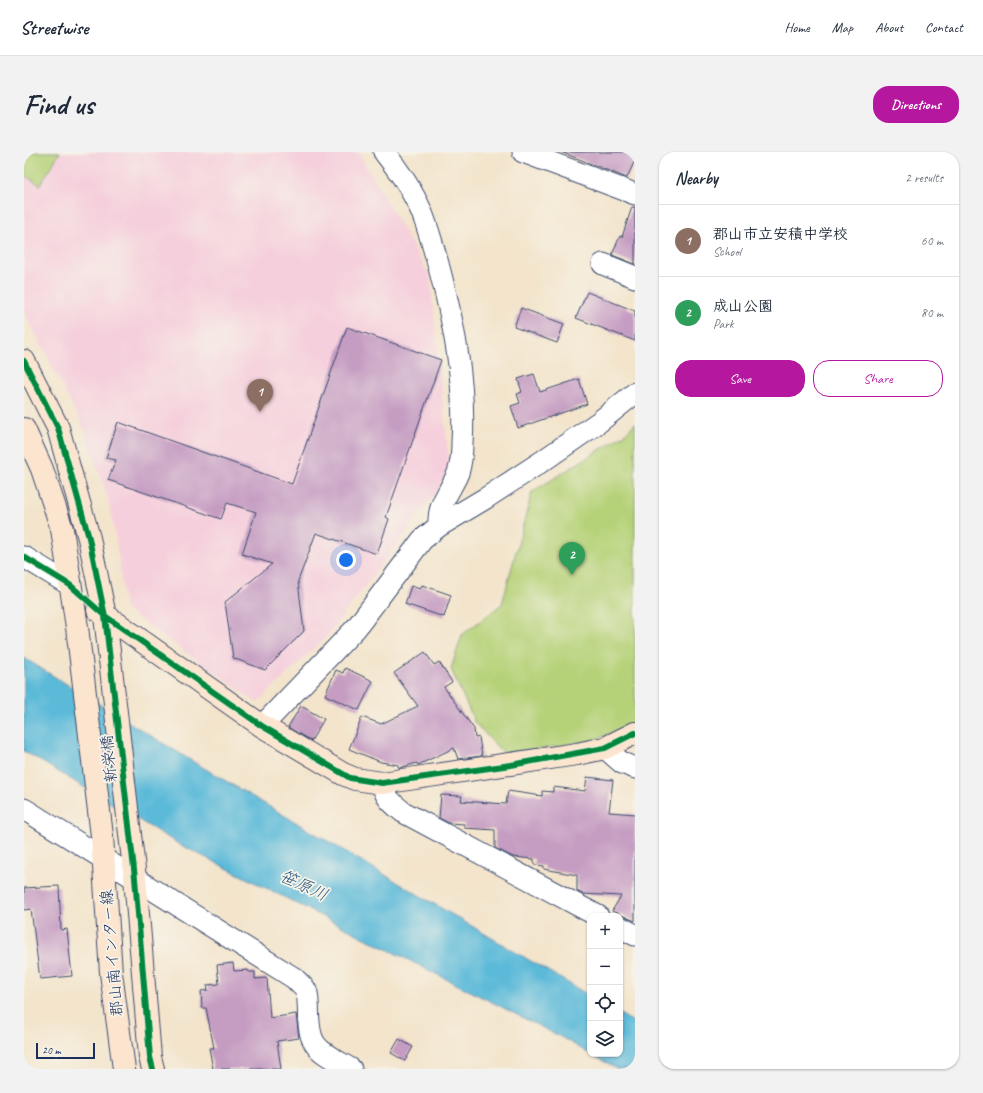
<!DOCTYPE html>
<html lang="en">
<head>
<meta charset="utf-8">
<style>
	:root { --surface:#fff; --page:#f2f2f3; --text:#1f2937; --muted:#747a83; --line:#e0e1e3; --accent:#b5179e }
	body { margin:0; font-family:Caveat,"Klee One",sans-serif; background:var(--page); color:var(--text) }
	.controls { position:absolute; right:12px; bottom:12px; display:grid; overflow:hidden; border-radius:8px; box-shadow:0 1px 3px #0004 }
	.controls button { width:36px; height:36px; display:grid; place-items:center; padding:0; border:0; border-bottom:1px solid var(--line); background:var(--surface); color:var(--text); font:20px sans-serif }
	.scale { position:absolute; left:12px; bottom:10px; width:59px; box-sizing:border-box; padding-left:4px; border:2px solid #1b2f5e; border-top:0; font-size:11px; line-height:14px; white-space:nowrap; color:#1b2f5e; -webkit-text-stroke:3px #f7f3e8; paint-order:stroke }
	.you { position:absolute; left:322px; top:408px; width:14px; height:14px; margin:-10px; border:3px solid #fff; border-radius:50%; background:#1a73e8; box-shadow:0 0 0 6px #1a73e833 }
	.badge { display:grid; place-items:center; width:26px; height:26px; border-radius:50%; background:var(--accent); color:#fff; font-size:13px; font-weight:700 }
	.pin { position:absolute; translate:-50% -33px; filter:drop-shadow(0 1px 2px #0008) }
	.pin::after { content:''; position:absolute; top:21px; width:14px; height:12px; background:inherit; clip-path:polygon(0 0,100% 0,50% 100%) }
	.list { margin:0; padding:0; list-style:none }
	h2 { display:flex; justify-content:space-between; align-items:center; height:52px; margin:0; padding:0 16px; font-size:17px }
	h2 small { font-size:13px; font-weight:400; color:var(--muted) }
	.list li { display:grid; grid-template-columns:26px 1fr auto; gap:12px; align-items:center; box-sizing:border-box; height:72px; padding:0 16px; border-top:1px solid var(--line) }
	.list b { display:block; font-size:15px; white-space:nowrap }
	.list p { margin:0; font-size:13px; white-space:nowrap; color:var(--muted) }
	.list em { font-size:13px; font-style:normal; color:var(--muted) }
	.actions { display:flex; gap:8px; padding:12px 16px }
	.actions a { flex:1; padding:9px 0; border:1px solid var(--accent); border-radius:16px; text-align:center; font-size:14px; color:var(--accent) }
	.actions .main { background:var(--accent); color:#fff }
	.icon { flex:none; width:22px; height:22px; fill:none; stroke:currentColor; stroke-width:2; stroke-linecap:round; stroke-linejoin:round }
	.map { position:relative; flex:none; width:611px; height:917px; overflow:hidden; border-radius:16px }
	header { display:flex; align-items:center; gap:24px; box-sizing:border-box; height:56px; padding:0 20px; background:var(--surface); border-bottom:1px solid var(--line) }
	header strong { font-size:19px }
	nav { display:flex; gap:22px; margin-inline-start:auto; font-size:14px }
	.intro { display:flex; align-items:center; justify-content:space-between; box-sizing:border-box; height:96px; padding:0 24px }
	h1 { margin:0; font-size:28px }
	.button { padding:10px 18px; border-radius:16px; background:var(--accent); color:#fff; font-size:14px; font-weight:700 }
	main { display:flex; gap:24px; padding:0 24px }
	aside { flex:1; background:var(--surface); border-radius:16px; box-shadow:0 1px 3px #0004 }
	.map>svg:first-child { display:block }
</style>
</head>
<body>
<header>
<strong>Streetwise</strong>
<nav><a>Home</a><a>Map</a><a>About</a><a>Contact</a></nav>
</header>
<div class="intro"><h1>Find us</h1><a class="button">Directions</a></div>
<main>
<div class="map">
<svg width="611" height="917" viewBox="0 0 611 917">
	<rect width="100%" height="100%" fill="#f7f3e8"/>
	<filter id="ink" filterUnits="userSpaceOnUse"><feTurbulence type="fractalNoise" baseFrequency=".025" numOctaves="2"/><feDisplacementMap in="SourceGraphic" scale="8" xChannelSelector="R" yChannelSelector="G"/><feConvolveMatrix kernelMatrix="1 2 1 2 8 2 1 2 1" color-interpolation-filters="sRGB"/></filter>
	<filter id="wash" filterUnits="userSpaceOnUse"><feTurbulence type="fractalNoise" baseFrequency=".012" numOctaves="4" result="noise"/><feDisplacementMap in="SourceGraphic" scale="16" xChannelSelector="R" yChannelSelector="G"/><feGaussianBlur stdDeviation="0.9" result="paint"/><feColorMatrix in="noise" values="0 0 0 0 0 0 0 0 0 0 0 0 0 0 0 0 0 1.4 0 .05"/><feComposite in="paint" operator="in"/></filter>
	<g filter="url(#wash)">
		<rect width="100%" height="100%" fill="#f3e4cb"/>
		<!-- built -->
		<path fill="#f5cfdc" d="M 0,0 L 334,0 L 406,124 L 426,322 L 303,484 L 233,551 L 101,457 L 92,387 L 83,343 L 61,279 L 0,159 Z"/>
		<!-- green -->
		<path fill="#b6d278" stroke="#68806b" d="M 0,0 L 36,0 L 16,33 L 0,23 Z
			M 611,271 L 611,570 L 571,588 L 481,603 L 451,571 L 427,517 L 438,483 L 478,452 L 508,340 L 601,282 Z"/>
		<!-- water -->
		<path fill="#5bbad9" stroke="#3b749c" d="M 0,506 L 168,609 L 566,844 L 566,902 L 537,885 L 153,691 L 0,599 Z
			M 596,862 L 611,871 L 611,917 L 593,917 L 567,902 L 596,902 Z"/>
		<g id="blocks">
			<!-- building -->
			<path fill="#c59cc2" d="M 537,0 L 604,0 L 611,3 L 611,8 L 603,26 Z
				M 608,55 L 611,55 L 611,112 L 588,103 L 596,84 L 598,85 Z
				M 563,140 L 611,159 L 611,189 L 552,166 Z
				M 497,156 L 540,172 L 533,191 L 490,175 Z
				M 323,175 L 417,208 L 362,365 L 365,367 L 353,402 L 292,381 L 274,429 L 280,479 L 241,518 L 209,506 L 201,450 L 248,412 L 218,402 L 232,360 L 203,351 L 197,367 L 84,328 L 92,308 L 82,306 L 94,270 L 268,332 Z
				M 510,222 L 516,240 L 555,227 L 563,252 L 494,276 L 487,254 L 496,251 L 493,242 L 498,240 L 494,227 Z
				M 398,433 L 427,443 L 420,465 L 381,452 L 387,434 L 396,437 Z
				M 401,500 L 410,513 L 415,510 L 428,530 L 420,535 L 450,577 L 451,586 L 455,585 L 458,604 L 434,607 L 430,596 L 394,613 L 393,611 L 375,616 L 374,613 L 357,610 L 325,597 L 338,565 L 357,572 L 394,554 L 370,521 Z
				M 321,516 L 349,529 L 335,558 L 301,543 L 312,518 L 319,521 Z
				M 277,554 L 300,567 L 287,589 L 264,575 Z
				M 563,625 L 589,628 L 585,660 L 611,662 L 611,769 L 588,759 L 597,744 L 558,742 L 553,739 L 553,723 L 520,717 L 520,714 L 510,713 L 510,707 L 489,705 L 471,696 L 471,678 L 440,676 L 440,672 L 425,671 L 415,666 L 417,643 L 438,644 L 437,649 L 482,652 L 484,639 L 518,644 L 518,639 L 529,640 L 529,635 L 561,639 Z
				M 35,734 L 37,778 L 43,777 L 48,824 L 16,827 L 7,757 L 0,758 L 0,736 Z
				M 209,811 L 210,819 L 224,818 L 225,820 L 231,820 L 231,827 L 243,826 L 246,866 L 272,862 L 275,886 L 253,889 L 257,917 L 189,917 L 185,896 L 190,896 L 182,856 L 178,856 L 177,839 L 184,838 L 183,833 L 195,832 L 193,813 Z
				M 375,887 L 389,895 L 381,909 L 367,901 Z"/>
		</g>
	</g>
	<g filter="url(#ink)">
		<use href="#blocks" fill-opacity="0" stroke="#3b4a6e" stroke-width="1"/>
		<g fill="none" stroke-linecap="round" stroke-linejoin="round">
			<defs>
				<path id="street" d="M 360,0 C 372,15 383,30 392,48 C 402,66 407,88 413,108 C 429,167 442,229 438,291 C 438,300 437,312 434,321 C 426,340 413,352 415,374
					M 499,0 L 611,42
					M 579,112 L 611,125
					M 0,405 L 46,433
					M 238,574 L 332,476 L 398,388 L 415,374 L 462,346 L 520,308 L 575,270 L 611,241
					M 581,596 L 598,611 L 611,616
					M 358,631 C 361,646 368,651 379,660 L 574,764
					M 0,657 L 270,826 L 281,837 L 283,841 C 286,856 282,877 290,890 C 296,902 316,910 327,917
					M 596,775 L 611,783"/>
				<path id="secondary" d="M 0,209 L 34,276 L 65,386 L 81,464 L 111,726 L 126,905 L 129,917
					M 0,277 L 18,317 L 38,377 L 53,475 L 78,684 L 87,821 L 100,917
					M 74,458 L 238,574 L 319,622 L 331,627 L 358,631 L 553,602 L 581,596 L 611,581"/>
			</defs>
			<!-- street casing -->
			<use href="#street" stroke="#3b4a6e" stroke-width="23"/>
			<!-- secondary casing -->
			<use href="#secondary" stroke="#3b4a6e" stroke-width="24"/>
			<!-- street -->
			<use href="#street" stroke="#fff" stroke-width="21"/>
			<!-- secondary -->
			<use href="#secondary" stroke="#fbe5cf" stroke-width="22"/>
			<defs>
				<path id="cycleway" d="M 0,209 L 34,276 L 65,386 L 81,464 L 111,726 L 126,905 L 129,917
					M 0,405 L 46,433 L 81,464 L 238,574 L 326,626 L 358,631 L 487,613 L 581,596 L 611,581"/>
			</defs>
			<!-- cycleway casing -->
			<use href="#cycleway" stroke="#f7f3e8" stroke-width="8"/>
			<!-- cycleway -->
			<use href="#cycleway" stroke="#00873e" stroke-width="6"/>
		</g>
	</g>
	<g text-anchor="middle" stroke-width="3.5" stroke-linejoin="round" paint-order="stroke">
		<!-- street labels -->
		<g font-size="16" fill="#1b2f5e" stroke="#f7f3e8">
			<text transform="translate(84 607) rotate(-96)" y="6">新栄橋</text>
			<text transform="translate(87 801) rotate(-95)" y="6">郡山南インター線</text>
		</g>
		<!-- water labels -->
		<g font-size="17" font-style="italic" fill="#2e5983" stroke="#f7f3e8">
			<text transform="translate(280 733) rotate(25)" y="6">笹原川</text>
		</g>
	</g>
</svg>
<div class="controls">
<button>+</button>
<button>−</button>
<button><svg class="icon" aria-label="locate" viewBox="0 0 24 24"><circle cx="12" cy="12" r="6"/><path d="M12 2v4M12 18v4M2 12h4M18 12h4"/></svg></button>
<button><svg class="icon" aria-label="layers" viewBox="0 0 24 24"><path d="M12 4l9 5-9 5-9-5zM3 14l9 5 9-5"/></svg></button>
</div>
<div class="scale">20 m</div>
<div class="you"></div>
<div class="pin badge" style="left:236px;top:260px;background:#8d6e63">1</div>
<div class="pin badge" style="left:548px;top:423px;background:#2e9e5b">2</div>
</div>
<aside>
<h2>Nearby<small>2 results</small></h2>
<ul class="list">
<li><span class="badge" style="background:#8d6e63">1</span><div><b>郡山市立安積中学校</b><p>School</p></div><em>60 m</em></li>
<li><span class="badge" style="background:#2e9e5b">2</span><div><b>成山公園</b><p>Park</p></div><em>80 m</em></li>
</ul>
<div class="actions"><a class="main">Save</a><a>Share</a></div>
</aside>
</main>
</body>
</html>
